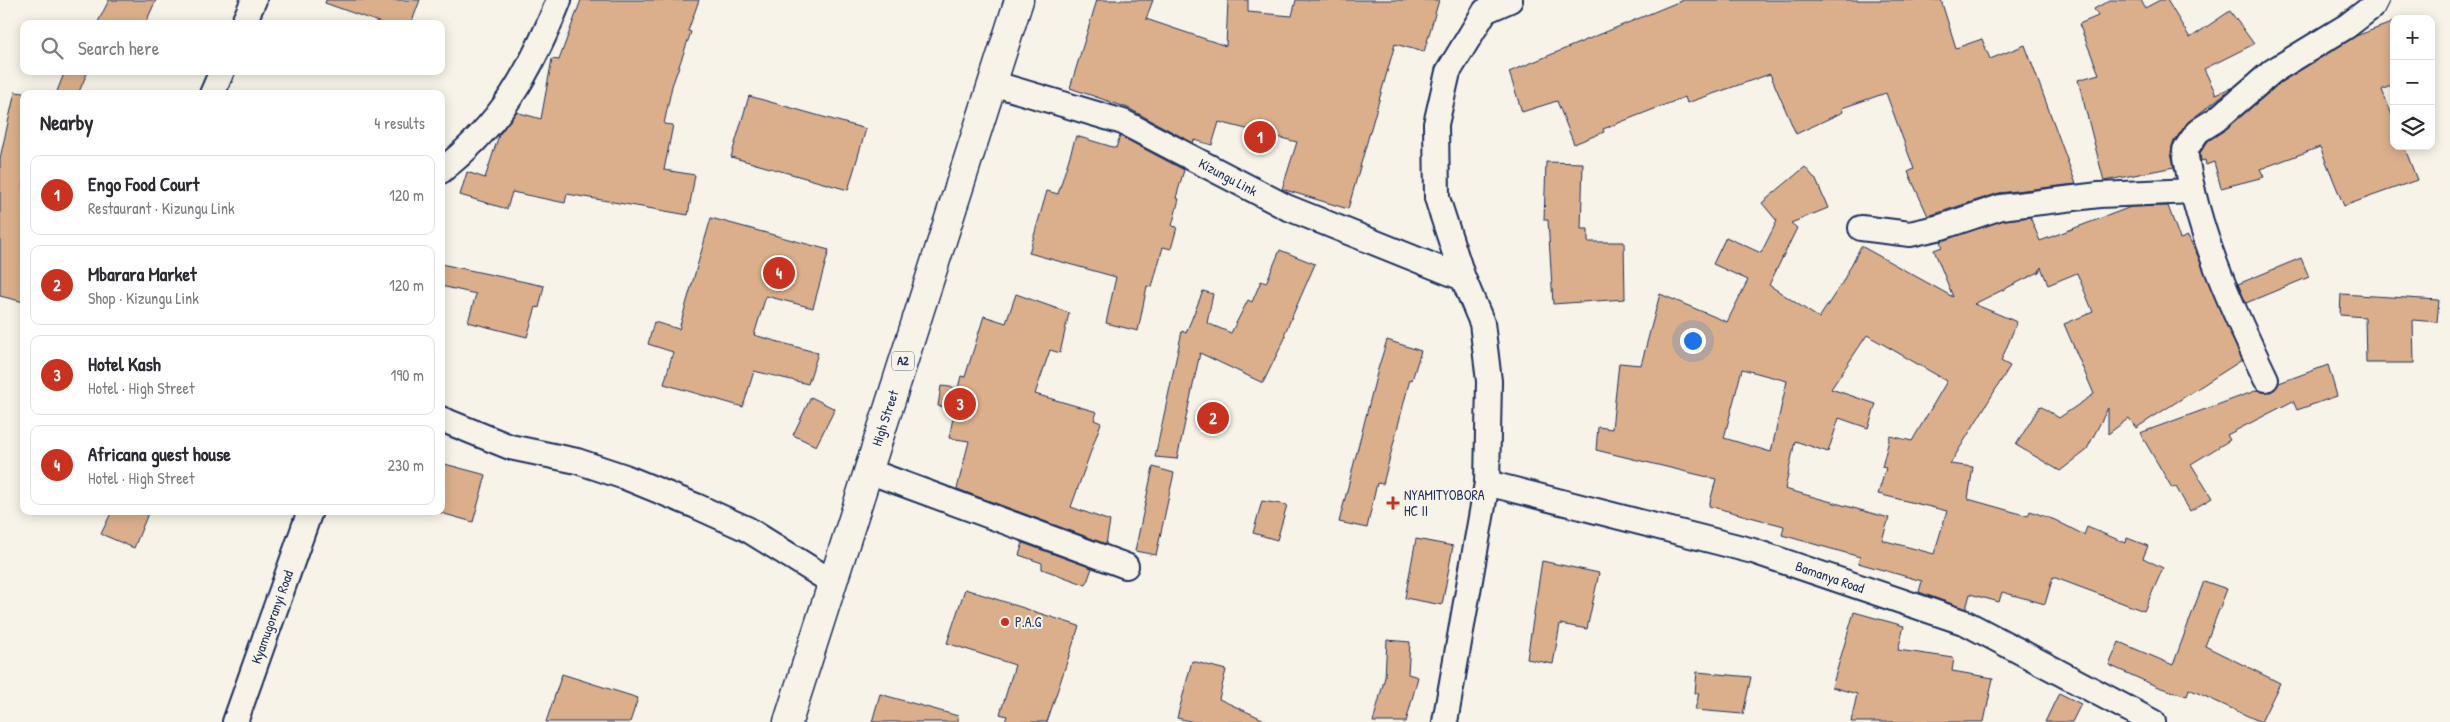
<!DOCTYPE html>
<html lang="en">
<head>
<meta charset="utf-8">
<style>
	:root { --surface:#fff; --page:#f7f7f7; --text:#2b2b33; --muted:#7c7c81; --line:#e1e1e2; --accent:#c8321e }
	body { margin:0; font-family:"Patrick Hand",sans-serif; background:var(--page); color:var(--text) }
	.controls { position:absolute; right:15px; top:15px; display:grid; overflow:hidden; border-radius:10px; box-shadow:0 2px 12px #0003 }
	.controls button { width:45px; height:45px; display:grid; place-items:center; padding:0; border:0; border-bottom:1px solid var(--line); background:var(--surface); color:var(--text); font:25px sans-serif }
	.you { position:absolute; left:1692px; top:340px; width:18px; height:18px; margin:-12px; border:4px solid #fff; border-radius:50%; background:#1a73e8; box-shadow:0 0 0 8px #1a73e833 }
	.badge { display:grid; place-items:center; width:32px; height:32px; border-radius:50%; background:var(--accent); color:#fff; font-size:16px; font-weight:700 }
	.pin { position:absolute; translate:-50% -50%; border:2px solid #fff; box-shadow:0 1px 5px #0006 }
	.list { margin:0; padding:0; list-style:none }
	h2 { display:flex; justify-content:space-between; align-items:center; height:65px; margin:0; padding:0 20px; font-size:21px }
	h2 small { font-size:16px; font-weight:400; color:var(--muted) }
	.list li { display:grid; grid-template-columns:32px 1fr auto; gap:15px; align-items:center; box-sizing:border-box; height:80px; margin:0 10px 10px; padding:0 10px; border:1px solid var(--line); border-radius:10px }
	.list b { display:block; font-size:19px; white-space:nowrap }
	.list p { margin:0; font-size:16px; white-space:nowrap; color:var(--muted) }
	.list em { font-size:16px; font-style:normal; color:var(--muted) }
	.icon { flex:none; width:28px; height:28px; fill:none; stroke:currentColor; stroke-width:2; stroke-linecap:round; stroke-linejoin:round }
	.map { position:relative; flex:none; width:2450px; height:722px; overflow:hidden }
	.search { position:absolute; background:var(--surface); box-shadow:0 2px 12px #0003; left:20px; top:20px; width:425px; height:55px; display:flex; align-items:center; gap:12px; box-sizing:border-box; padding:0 18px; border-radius:10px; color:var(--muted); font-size:19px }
	.panel { position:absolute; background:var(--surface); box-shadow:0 2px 12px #0003; left:20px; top:90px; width:425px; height:425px; border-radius:10px }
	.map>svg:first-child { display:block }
</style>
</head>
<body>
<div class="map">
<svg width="2450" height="722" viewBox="0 0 2450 722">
	<rect width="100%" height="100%" fill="#f7f3e8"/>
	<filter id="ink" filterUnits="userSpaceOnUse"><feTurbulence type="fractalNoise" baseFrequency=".02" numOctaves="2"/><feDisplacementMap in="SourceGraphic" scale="10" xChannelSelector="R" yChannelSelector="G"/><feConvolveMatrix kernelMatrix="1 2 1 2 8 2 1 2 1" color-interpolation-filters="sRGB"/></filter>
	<g filter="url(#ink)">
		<!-- building -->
		<path fill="#dbaf8b" stroke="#1b2f5e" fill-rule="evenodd" d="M 109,0 L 156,0 L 145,24 L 97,24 Z
			M 326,0 L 420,0 L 411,24 L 384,24 L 325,3 Z
			M 581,0 L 699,0 L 688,31 L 691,32 L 672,86 L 664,124 L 673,125 L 664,170 L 695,175 L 688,215 L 567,194 L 565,203 L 512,192 L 507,209 L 460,195 L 467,172 L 485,178 L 499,135 L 516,112 L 541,119 L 552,59 L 559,60 Z
			M 1097,0 L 1153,0 L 1146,19 L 1226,46 L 1228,0 L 1248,0 L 1248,12 L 1292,16 L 1296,0 L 1439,0 L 1424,52 L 1395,44 L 1348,209 L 1282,189 L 1297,142 L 1219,122 L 1212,145 L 1194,140 L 1193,143 L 1128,108 L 1070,88 Z
			M 1683,0 L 1941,0 L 1956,48 L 1982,39 L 1990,59 L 2025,45 L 2076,184 L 1999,193 L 1928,216 L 1908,172 L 1914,169 L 1886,93 L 1842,108 L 1843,112 L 1796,134 L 1770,74 L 1687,103 L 1685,97 L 1603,129 L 1604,132 L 1574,144 L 1557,101 L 1522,112 L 1509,72 Z
			M 2110,0 L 2141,0 L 2145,8 L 2160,0 L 2167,0 L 2190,38 L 2230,11 L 2254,44 L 2204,69 L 2216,94 L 2233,87 L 2187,123 L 2173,143 L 2171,152 L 2174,167 L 2104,181 L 2078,80 L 2099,74 L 2079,24 L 2098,16 L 2094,9 Z
			M 2394,22 L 2394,84 L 2382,90 L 2394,120 L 2394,146 L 2404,146 L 2417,180 L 2344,206 L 2320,147 L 2260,169 L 2264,177 L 2221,188 L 2214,162 L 2206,165 L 2205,160 L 2201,161 L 2200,153 L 2208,141 L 2226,129 L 2281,82 L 2356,36 Z
			M 65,71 L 88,71 L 78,94 L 56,94 Z
			M 15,92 L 24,93 L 24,302 L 0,296 L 0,158 Z
			M 749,96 L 866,129 L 848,190 L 731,157 Z
			M 1076,136 L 1116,148 L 1120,136 L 1184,170 L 1176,198 L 1179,199 L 1172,226 L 1177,227 L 1171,249 L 1163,247 L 1152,287 L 1147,286 L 1138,331 L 1106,323 L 1116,277 L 1029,253 L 1047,191 L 1058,194 Z
			M 1546,162 L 1583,163 L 1581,229 L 1588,229 L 1588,242 L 1624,242 L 1625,299 L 1553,304 L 1548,220 L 1544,220 Z
			M 1805,167 L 1816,180 L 1828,208 L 1791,223 L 1797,228 L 1769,285 L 1819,318 L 1842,283 L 1861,246 L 1953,297 L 1934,250 L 1942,247 L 1940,241 L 2004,220 L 2030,217 L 2040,241 L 2131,207 L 2168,206 L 2180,239 L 2188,236 L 2198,256 L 2242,360 L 2136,428 L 2129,418 L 2108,434 L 2108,408 L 2086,451 L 2060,471 L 2016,445 L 2040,406 L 2059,418 L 2094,394 L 2064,324 L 2093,312 L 2077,273 L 2048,285 L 2041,267 L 2039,272 L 1974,304 L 2017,322 L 2001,361 L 2010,366 L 1950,464 L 1973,467 L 1968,499 L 2028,516 L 2030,511 L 2055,520 L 2084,535 L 2087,527 L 2126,543 L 2127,538 L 2148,546 L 2143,558 L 2163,568 L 2144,611 L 2053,577 L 2045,604 L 2002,592 L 1999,602 L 1970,594 L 1966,609 L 1919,592 L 1922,581 L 1858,563 L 1860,557 L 1782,535 L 1784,526 L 1709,506 L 1716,479 L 1596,450 L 1598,427 L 1612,429 L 1619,363 L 1641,365 L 1660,294 L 1727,322 L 1748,280 L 1713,264 L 1726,237 L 1761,253 L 1777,221 L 1762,203 ZM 1867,335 L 1947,381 L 1912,441 L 1890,436 L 1882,467 L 1886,468 L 1878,494 L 1947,511 L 1934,554 L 1882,540 L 1889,518 L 1785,489 L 1795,441 L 1828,452 L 1839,418 L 1868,428 L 1876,404 L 1831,389 ZM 1742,369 L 1787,381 L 1771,452 L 1724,438 Z
			M 711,218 L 829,250 L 813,308 L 766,296 L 754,335 L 818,353 L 808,384 L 754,371 L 743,407 L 664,384 L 673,352 L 648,344 L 654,322 L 679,329 Z
			M 1280,250 L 1315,264 L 1284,335 L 1286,336 L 1263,383 L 1200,353 L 1177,459 L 1155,457 L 1182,331 L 1186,333 L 1203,291 L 1213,294 L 1207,323 L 1231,333 L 1248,300 L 1252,302 L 1261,281 L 1266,283 Z
			M 2301,258 L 2309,277 L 2246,303 L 2238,284 Z
			M 441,264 L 544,286 L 539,308 L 536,307 L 527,337 L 468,322 L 476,294 L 441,286 Z
			M 1016,294 L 1069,313 L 1060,353 L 1050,350 L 1035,394 L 1097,412 L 1094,420 L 1101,423 L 1071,507 L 1110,521 L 1106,544 L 957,489 L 969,441 L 949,438 L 955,408 L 938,406 L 941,386 L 958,388 L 961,376 L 965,377 L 984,316 L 1006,323 Z
			M 2341,294 L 2439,300 L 2437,322 L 2413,320 L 2414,363 L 2366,363 L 2365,317 L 2340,315 Z
			M 1387,340 L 1421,351 L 1412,380 L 1410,379 L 1383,484 L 1377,483 L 1367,528 L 1339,522 L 1378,369 Z
			M 2328,365 L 2337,396 L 2297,410 L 2293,401 L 2227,435 L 2230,440 L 2191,464 L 2212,498 L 2190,511 L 2176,487 L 2172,488 L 2140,433 L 2258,390 L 2271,392 L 2279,383 Z
			M 811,397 L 835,409 L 816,446 L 793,435 Z
			M 441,463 L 486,475 L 473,522 L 441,513 Z
			M 1153,467 L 1174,473 L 1156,555 L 1135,551 Z
			M 1262,501 L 1287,505 L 1277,540 L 1253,533 Z
			M 112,511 L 149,511 L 134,548 L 101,534 Z
			M 1416,539 L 1453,546 L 1442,605 L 1405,598 Z
			M 1023,543 L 1092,568 L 1086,585 L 1042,569 L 1042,563 L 1019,555 Z
			M 1542,561 L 1599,573 L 1587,629 L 1560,624 L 1553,664 L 1527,659 Z
			M 2204,581 L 2227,589 L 2205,646 L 2280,683 L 2261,722 L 2189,689 L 2187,696 L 2158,687 L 2109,665 L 2119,642 L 2173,665 Z
			M 965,589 L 1079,626 L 1047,722 L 1005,722 L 1007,716 L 1000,714 L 1015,665 L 947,643 Z
			M 1854,612 L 1904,626 L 1898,650 L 1954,658 L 1952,671 L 1993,678 L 1984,722 L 1851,722 L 1857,694 L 1832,687 Z
			M 1387,640 L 1410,642 L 1408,674 L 1418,677 L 1406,722 L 1373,722 L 1385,677 Z
			M 1192,661 L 1226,670 L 1219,699 L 1269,722 L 1194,722 L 1177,718 Z
			M 1697,672 L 1751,677 L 1743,714 L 1695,710 L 1699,693 L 1695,693 Z
			M 562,674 L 638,698 L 630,722 L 546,722 Z
			M 2059,693 L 2081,704 L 2072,722 L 2045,722 Z
			M 880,694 L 958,716 L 958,722 L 872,722 Z"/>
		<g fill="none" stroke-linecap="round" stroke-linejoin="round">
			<defs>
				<path id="minor" d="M 243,24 L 254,0
					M 992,83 L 1123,122 L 1286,207 L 1463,278
					M 212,94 L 222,71
					M 441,171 C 502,123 531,71 559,0
					M 1861,228 L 1910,234 L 1941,227 L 2001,207 L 2099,195 L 2193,191
					M 2266,379 C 2231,306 2196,230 2185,150 L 2198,131 L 2217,119 L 2273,71 L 2347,26 L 2373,6 L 2376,0
					M 441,419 L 510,447 L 577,461 L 625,477 L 696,506 L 747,529 L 832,582
					M 868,471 L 1126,566
					M 1487,483 L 1753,551 L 1966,623 L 2153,722
					M 235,722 L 310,511
					M 1445,722 L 1487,483 L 1489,381 L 1482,323 L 1463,278 L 1437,198 L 1436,124 L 1448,72 L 1485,11 L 1510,0"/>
				<path id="primary" d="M 788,722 L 1019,0"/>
			</defs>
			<!-- minor casing -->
			<use href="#minor" stroke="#1b2f5e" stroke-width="28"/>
			<!-- primary casing -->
			<use href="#primary" stroke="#1b2f5e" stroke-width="31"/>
			<!-- minor -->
			<use href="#minor" stroke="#f7f3e8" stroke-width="24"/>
			<!-- primary -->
			<use href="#primary" stroke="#f7f3e8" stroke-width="28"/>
		</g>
	</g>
	<!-- markers -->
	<g fill="#c8321e" stroke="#f7f3e8" stroke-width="2">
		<path d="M1390.5 495.5h5v5h5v5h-5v5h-5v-5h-5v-5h5z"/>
		<circle cx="1005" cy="622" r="5"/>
	</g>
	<g text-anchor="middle" stroke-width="4" stroke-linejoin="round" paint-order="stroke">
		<!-- shield labels -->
		<rect fill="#f7f3e8" stroke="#5d6a87" stroke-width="1" x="892" y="351.5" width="22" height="19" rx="4"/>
		<g font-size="12" font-weight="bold" fill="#1b2f5e">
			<text x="903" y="365">A2</text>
		</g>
		<!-- street labels -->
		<g font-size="14" fill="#1b2f5e" stroke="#f7f3e8">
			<text transform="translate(1228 177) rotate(28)" y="5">Kizungu Link</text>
			<text transform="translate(885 418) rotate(-72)" y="5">High Street</text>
			<text transform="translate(1830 577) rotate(19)" y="5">Bamanya Road</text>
			<text transform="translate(272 617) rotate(-70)" y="5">Kyamugoranyi Road</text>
		</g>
		<!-- poi labels -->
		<g font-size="14" fill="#1b2f5e" stroke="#f7f3e8" text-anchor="start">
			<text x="1404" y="500">NYAMITYOBORA<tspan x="1404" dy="16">HC II</tspan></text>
			<text x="1015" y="627">P.A.G</text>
		</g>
	</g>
</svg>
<div class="controls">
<button>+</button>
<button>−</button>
<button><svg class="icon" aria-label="layers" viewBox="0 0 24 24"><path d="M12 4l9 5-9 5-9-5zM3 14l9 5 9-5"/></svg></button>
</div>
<div class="you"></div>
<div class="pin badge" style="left:1260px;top:137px">1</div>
<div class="pin badge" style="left:1213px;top:418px">2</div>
<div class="pin badge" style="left:960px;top:404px">3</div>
<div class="pin badge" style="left:779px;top:273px">4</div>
<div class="search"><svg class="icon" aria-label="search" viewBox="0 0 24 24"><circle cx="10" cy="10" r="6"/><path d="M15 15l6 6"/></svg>Search here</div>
<section class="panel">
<h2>Nearby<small>4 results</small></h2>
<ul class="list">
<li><span class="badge">1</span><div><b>Engo Food Court</b><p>Restaurant · Kizungu Link</p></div><em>120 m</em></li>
<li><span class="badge">2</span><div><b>Mbarara Market</b><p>Shop · Kizungu Link</p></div><em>120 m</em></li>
<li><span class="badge">3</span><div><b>Hotel Kash</b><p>Hotel · High Street</p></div><em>190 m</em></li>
<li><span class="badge">4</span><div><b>Africana guest house</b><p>Hotel · High Street</p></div><em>230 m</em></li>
</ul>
</section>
</div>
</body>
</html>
